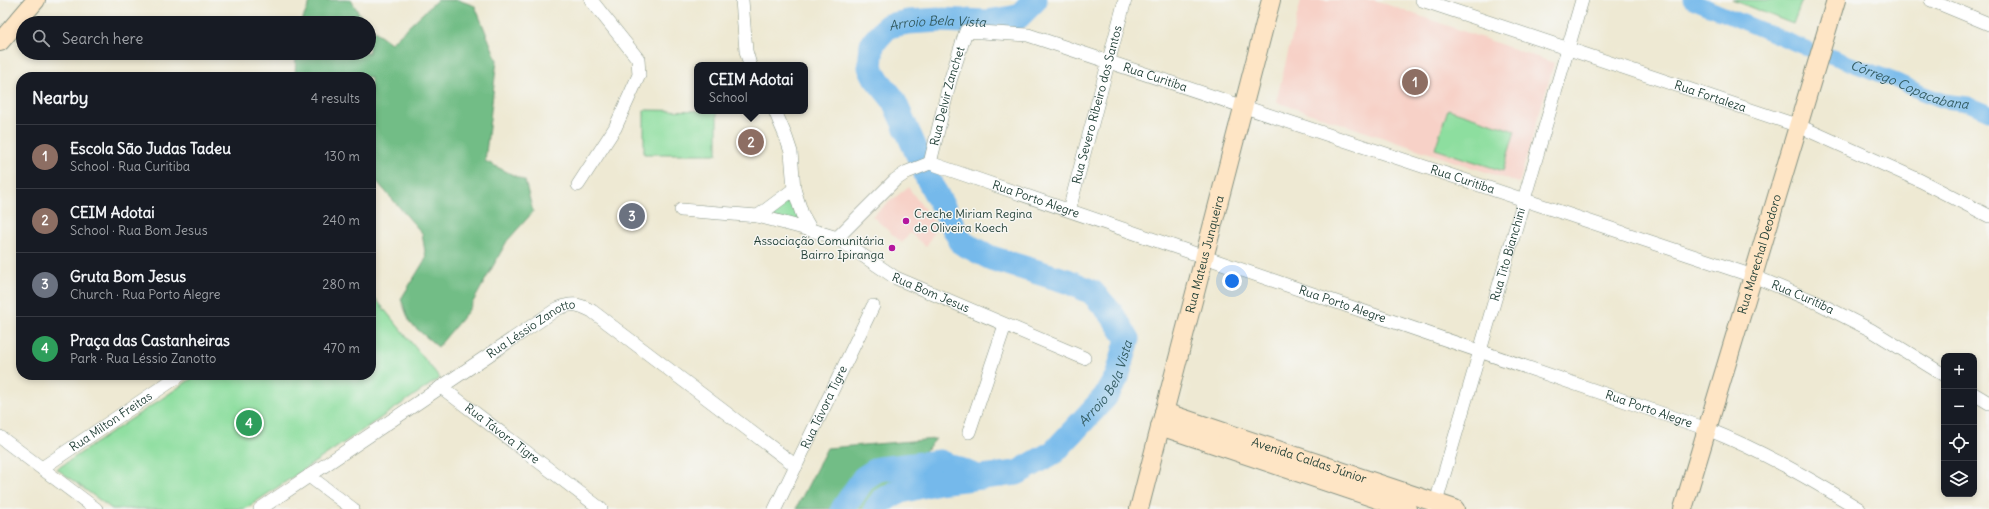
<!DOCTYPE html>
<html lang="en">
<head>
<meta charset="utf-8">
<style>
	:root { --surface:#171b24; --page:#242831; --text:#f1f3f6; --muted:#9ea1a6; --line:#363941; --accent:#1a73e8 }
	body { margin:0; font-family:Delius,sans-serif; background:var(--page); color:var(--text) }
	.controls { position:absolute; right:12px; bottom:12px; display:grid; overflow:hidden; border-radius:8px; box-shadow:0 2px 6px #0003 }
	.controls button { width:36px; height:36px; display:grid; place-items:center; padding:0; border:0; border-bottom:1px solid var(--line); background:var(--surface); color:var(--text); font:20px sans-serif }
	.you { position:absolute; left:1232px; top:281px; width:14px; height:14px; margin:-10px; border:3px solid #fff; border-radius:50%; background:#1a73e8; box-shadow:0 0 0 6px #1a73e833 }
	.badge { display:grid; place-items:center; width:26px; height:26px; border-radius:50%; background:var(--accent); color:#fff; font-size:13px; font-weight:700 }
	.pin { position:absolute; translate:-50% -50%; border:2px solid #fff; box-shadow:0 1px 4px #0006 }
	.popup { position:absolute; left:694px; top:62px; width:114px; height:52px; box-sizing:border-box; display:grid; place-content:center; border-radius:8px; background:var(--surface); filter:drop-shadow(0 1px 3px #0005); font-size:13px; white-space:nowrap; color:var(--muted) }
	.popup b { font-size:15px; color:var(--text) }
	.popup::after { content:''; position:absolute; left:50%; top:100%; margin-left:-8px; border:8px solid transparent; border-top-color:var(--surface) }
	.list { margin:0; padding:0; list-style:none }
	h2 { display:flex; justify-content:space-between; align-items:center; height:52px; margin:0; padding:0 16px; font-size:17px }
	h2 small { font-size:13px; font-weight:400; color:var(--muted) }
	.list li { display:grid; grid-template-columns:26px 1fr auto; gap:12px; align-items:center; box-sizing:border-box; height:64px; padding:0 16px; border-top:1px solid var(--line) }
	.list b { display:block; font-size:15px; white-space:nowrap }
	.list p { margin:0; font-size:13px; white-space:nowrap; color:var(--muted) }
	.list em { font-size:13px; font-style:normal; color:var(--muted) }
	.icon { flex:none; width:22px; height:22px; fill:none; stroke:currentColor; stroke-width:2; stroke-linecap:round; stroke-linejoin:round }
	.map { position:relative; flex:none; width:1989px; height:509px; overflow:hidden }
	.search { position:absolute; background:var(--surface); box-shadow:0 2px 6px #0003; left:16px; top:16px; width:360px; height:44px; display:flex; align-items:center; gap:10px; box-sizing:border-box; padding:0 14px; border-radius:22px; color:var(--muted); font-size:15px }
	.panel { position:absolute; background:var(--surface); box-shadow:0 2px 6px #0003; left:16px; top:72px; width:360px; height:308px; border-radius:16px }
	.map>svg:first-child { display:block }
</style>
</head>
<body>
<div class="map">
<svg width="1989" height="509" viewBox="0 0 1989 509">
	<rect width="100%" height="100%" fill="#f6f6f2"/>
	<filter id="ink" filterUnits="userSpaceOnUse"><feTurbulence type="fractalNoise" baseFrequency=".025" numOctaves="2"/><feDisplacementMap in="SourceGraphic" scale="8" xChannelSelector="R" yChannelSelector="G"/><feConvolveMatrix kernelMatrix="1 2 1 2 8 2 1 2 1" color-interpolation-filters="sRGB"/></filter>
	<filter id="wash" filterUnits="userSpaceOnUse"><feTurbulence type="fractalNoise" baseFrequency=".012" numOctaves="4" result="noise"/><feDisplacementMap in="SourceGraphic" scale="16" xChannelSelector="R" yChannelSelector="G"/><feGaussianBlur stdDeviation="0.9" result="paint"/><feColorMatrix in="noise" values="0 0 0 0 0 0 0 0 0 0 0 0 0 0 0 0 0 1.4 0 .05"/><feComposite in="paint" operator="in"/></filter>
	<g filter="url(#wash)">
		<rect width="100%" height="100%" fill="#eee9d3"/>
		<!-- built -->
		<path fill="#f7d1c7" d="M 1301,0 L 1374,0 L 1554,63 L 1519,183 L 1276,102 Z
			M 908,187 L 937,226 L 926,247 L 910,233 L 902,243 L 872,216 Z"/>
		<!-- green -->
		<path fill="#8dde9f" stroke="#568e6a" d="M 1732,0 L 1802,0 L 1793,24 Z
			M 1448,109 L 1515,131 L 1503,171 L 1435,149 Z
			M 644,110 L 717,111 L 717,154 L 644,154 Z
			M 791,196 L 801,225 L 768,216 Z
			M 371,293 L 440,378 L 245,509 L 112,509 L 57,469 L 197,375 L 371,375 Z"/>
		<!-- forest -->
		<path fill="#72bd86" stroke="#487d5d" d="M 311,0 L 351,0 L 365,23 L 301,23 Z
			M 437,0 L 458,0 L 475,6 L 497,60 L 485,161 L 525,181 L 533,212 L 507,241 L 468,311 L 438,347 L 410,323 L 401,299 L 426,258 L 422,233 L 371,175 L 371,77 L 295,77 L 296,53 L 369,53 L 369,27 L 391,43 Z
			M 936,439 L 872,509 L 796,509 L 827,448 Z"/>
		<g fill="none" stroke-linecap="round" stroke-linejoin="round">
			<!-- canal -->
			<g stroke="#74b9eb" stroke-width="15">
				<path d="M 1690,0 L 1808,49"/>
				<path id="s1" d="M 1830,56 L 1897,81 L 1922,93 L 1944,101 L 1968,104 L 1989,113"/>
			</g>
			<!-- river -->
			<g stroke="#74b9eb" stroke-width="25">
				<path id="s2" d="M 919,157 L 893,99 L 875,77 L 870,67 L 872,44 L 888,26 L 908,22 L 940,20 L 987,22 L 1018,17 L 1035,0"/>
				<path d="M 843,509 L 864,478 L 878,469 L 940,462 L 977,477"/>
				<path id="s3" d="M 876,509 L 882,501 L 897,492 L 937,482 L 1017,473 L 1054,452 L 1105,397 L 1117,377 L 1128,339 L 1111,313 L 1092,292 L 1067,281 L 991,258 L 962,243 L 926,175"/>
			</g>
		</g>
	</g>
	<g filter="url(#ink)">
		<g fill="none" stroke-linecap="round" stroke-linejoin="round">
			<defs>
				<g id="street">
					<path d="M 742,0 L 746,51 L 750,65"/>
					<path id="s4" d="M 1422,0 L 1799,126 L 1921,181 L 1989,216"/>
					<path d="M 1931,0 L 1989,24"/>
					<path id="s5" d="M 775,111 L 786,137 L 791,152 L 794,189 L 802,214 L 811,230 L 837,238 L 896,278 L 1084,358"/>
					<path id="s6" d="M 930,163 L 950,81 L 966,31 L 1028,35 L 1753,276 L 1818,303 L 1871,330 L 1944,375"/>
					<path d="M 578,185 L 615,128 L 639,75 L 638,59 L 591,0"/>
					<path d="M 681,210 L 758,216 L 811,230"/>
					<path id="s7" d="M 1069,210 L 1125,0"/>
					<path d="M 758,216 L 794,189"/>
					<path id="s8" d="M 837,238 L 895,180 L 907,172 L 930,163 L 1707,429 C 1762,451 1809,478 1859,509"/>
					<path id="s9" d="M 441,387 L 601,509"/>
					<path d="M 1974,394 L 1989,403"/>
					<path d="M 969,432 L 1005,325"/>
					<path d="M 0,437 L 96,509"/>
					<path id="s10" d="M 42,468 L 180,375"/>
					<path d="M 309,476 L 353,509"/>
					<path id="s11" d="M 260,509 L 557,309 C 572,302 578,304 592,311 L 796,466"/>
					<path id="s12" d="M 775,509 L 873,306"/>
					<path id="s13" d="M 1434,509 L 1582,0"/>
				</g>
				<g id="secondary">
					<path d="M 0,42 L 36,0"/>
					<path id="s14" d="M 1164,412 L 1455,509"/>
					<path d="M 1160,426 L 1407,509"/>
					<path id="s15" d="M 1139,509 L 1271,0"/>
					<path id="s16" d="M 1683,509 L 1836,0"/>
				</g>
			</defs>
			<!-- street casing -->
			<use href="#street" stroke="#869384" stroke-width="14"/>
			<!-- secondary casing -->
			<use href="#secondary" stroke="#869384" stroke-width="20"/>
			<!-- street -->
			<use href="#street" stroke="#fff" stroke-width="13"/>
			<!-- secondary -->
			<use href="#secondary" stroke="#fee5c5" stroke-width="18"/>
		</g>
	</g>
	<!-- markers -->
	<g fill="#b5179e" stroke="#f6f6f2" stroke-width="1.5">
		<circle cx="906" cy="221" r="4"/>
		<circle cx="892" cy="248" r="4"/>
	</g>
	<g text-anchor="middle" stroke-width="3" stroke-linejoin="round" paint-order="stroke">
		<!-- street labels -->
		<g font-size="12" fill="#1f3d34" stroke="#f6f6f2">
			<text dy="4" stroke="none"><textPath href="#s6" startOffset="333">Rua Curitiba</textPath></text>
			<text dy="4" stroke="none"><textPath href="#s6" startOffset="69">Rua Delvir Zanchet</textPath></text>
			<text dy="4" stroke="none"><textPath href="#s4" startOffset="304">Rua Fortaleza</textPath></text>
			<text dy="4" stroke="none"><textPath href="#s7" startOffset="109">Rua Severo Ribeiro dos Santos</textPath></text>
			<text dy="4" stroke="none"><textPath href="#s6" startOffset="657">Rua Curitiba</textPath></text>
			<text dy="4" stroke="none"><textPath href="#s8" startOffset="233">Rua Porto Alegre</textPath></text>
			<text dy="4" stroke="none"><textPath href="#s15" startOffset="263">Rua Mateus Junqueira</textPath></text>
			<text dy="4" stroke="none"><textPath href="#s13" startOffset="265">Rua Tito Bianchini</textPath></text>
			<text dy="4" stroke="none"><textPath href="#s16" startOffset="266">Rua Marechal Deodoro</textPath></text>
			<text dy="4" stroke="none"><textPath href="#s5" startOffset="262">Rua Bom Jesus</textPath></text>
			<text dy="4" stroke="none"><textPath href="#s6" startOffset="1017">Rua Curitiba</textPath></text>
			<text dy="4" stroke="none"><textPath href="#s8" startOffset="557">Rua Porto Alegre</textPath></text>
			<text dy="4" stroke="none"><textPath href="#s11" startOffset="326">Rua Léssio Zanotto</textPath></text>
			<text dy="4" stroke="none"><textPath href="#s12" startOffset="113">Rua Távora Tigre</textPath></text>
			<text dy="4" stroke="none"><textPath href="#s8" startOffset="881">Rua Porto Alegre</textPath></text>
			<text dy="4" stroke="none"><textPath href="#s10" startOffset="83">Rua Milton Freitas</textPath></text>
			<text dy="4" stroke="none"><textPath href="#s9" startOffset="77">Rua Távora Tigre</textPath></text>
			<text dy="4" stroke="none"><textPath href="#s14" startOffset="153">Avenida Caldas Júnior</textPath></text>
		</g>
		<!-- poi labels -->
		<g font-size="12" fill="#1f3d34" stroke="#f6f6f2" text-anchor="start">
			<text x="914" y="218">Creche Miriam Regina<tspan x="914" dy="14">de Oliveira Koech</tspan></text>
			<text x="884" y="245" text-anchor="end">Associação Comunitária<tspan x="884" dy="14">Bairro Ipiranga</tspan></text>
		</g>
		<!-- water labels -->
		<g font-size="13" font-style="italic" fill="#345c62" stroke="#f6f6f2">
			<text dy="5" stroke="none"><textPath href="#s2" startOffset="200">Arroio Bela Vista</textPath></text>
			<text dy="5" stroke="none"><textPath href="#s1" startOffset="85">Córrego Copacabana</textPath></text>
			<text dy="5" stroke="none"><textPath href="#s3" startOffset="279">Arroio Bela Vista</textPath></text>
		</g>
	</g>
</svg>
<div class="controls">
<button>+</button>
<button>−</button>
<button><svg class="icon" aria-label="locate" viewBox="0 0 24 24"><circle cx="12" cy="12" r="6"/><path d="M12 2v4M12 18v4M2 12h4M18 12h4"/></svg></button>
<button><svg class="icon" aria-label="layers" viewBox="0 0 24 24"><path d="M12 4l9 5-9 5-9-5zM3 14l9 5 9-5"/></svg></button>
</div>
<div class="you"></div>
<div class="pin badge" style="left:1415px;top:82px;background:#8d6e63">1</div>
<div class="pin badge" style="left:751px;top:142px;background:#8d6e63">2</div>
<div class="popup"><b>CEIM Adotai</b>School</div>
<div class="pin badge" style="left:632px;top:216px;background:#6b7280">3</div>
<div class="pin badge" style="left:249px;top:423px;background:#2e9e5b">4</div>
<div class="search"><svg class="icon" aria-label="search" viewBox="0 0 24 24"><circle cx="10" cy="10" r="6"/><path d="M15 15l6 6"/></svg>Search here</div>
<section class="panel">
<h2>Nearby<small>4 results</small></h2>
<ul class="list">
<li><span class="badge" style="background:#8d6e63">1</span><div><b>Escola São Judas Tadeu</b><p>School · Rua Curitiba</p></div><em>130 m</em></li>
<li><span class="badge" style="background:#8d6e63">2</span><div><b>CEIM Adotai</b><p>School · Rua Bom Jesus</p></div><em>240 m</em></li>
<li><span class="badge" style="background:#6b7280">3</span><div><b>Gruta Bom Jesus</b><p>Church · Rua Porto Alegre</p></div><em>280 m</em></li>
<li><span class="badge" style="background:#2e9e5b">4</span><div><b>Praça das Castanheiras</b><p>Park · Rua Léssio Zanotto</p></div><em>470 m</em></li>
</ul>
</section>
</div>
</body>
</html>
